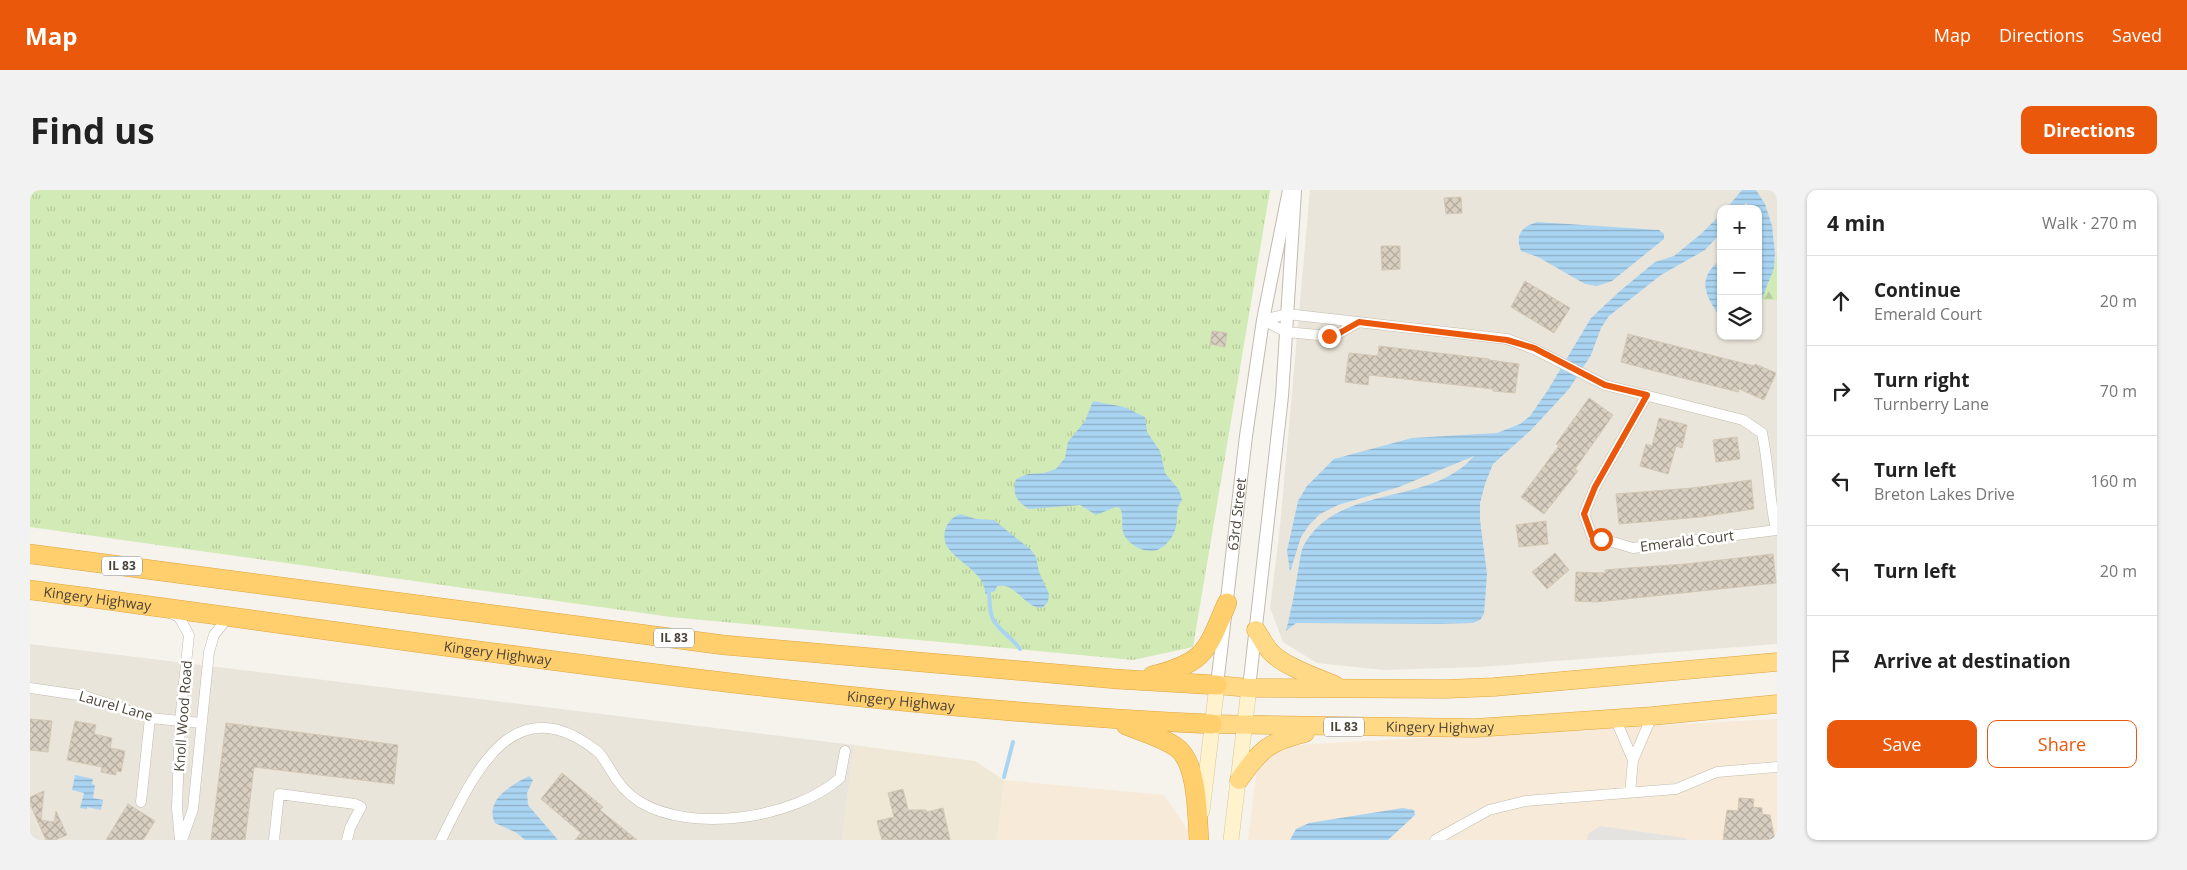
<!DOCTYPE html>
<html lang="en">
<head>
<meta charset="utf-8">
<style>
	:root { --surface:#fff; --page:#f2f2f2; --text:#222; --muted:#767676; --line:#e0e0e0; --accent:#ea580c }
	body { margin:0; font-family:"Open Sans",sans-serif; background:var(--page); color:var(--text) }
	.controls { position:absolute; right:15px; top:15px; display:grid; overflow:hidden; border-radius:10px; box-shadow:0 1px 4px #0004 }
	.controls button { width:45px; height:45px; display:grid; place-items:center; padding:0; border:0; border-bottom:1px solid var(--line); background:var(--surface); color:var(--text); font:25px sans-serif }
	.stop { position:absolute; width:15px; height:15px; margin:-11px; border:4px solid #ea580c; border-radius:50%; background:#fff }
	.stop.end { background:#ea580c; border-color:#fff; box-shadow:0 1px 5px #0008 }
	.list { margin:0; padding:0; list-style:none }
	h2 { display:flex; justify-content:space-between; align-items:center; height:65px; margin:0; padding:0 20px; font-size:21px }
	h2 small { font-size:16px; font-weight:400; color:var(--muted) }
	.list li { display:grid; grid-template-columns:32px 1fr auto; gap:15px; align-items:center; box-sizing:border-box; height:90px; padding:0 20px; border-top:1px solid var(--line) }
	.list b { display:block; font-size:19px; white-space:nowrap }
	.list p { margin:0; font-size:16px; white-space:nowrap; color:var(--muted) }
	.list em { font-size:16px; font-style:normal; color:var(--muted) }
	.actions { display:flex; gap:10px; padding:15px 20px }
	.actions a { flex:1; padding:11px 0; border:1px solid var(--accent); border-radius:10px; text-align:center; font-size:18px; color:var(--accent) }
	.actions .main { background:var(--accent); color:#fff }
	.icon { flex:none; width:28px; height:28px; fill:none; stroke:currentColor; stroke-width:2; stroke-linecap:round; stroke-linejoin:round }
	.map { position:relative; flex:none; width:1747px; height:650px; overflow:hidden; border-radius:10px }
	header { display:flex; align-items:center; gap:30px; box-sizing:border-box; height:70px; padding:0 25px; background:var(--accent); color:#fff }
	header strong { font-size:24px }
	nav { display:flex; gap:28px; margin-inline-start:auto; font-size:18px }
	.intro { display:flex; align-items:center; justify-content:space-between; box-sizing:border-box; height:120px; padding:0 30px }
	h1 { margin:0; font-size:35px }
	.button { padding:12px 22px; border-radius:10px; background:var(--accent); color:#fff; font-size:18px; font-weight:700 }
	main { display:flex; gap:30px; padding:0 30px }
	aside { flex:1; background:var(--surface); border-radius:10px; box-shadow:0 1px 4px #0004 }
	.map>svg:first-child { display:block }
</style>
</head>
<body>
<header>
<strong>Map</strong>
<nav><a>Map</a><a>Directions</a><a>Saved</a></nav>
</header>
<div class="intro"><h1>Find us</h1><a class="button">Directions</a></div>
<main>
<div class="map">
<svg width="1747" height="650" viewBox="0 0 1747 650">
	<defs>
		<pattern id="grass-tufts" width="24" height="20" patternUnits="userSpaceOnUse" patternTransform="scale(1.25)"><rect width="24" height="20" fill="#d2eab5"/><path d="M3 7l-1-3M5 7V3M7 7l1-3M15 17l-1-3M17 17v-4M19 17l1-3" fill="none" stroke="#b6ca9c"/></pattern>
		<pattern id="forest-firs" width="22" height="20" patternUnits="userSpaceOnUse" patternTransform="scale(1.25)"><rect width="22" height="20" fill="#d2eab5"/><path d="M5 1l3.5 6h-7zM16 11l3.5 6h-7z" fill="#b6ca9c"/></pattern>
		<pattern id="water-rules" width="6" height="5" patternUnits="userSpaceOnUse" patternTransform="scale(1.25)"><rect width="6" height="5" fill="#a9d4f2"/><path d="M0 2.5h6" fill="none" stroke="#8caec5"/></pattern>
		<pattern id="building-cross-hatch" width="8" height="8" patternUnits="userSpaceOnUse" patternTransform="scale(1.25)"><rect width="8" height="8" fill="#d8cfc1"/><path d="M0 0l8 8M0 8l8-8" fill="none" stroke="#b1aa9e"/></pattern>
	</defs>
	<rect width="100%" height="100%" fill="#f6f3ec"/>
	<!-- residential -->
	<path fill="#eae5da" fill-rule="evenodd" d="M 1280,0 L 1747,0 L 1747,454 L 1450,477 L 1354,480 L 1287,473 L 1253,452 L 1240,418 L 1250,337 ZM 1691,19 L 1728,19 L 1728,146 L 1691,146 Z
		M 0,454 L 824,555 L 812,650 L 0,650 Z"/>
	<!-- commercial -->
	<path fill="#f7ead8" d="M 1747,529 L 1747,650 L 1218,650 L 1226,585 L 1235,569 L 1251,557 L 1280,554 Z
		M 974,590 L 1134,605 L 1159,642 L 1158,650 L 967,650 Z"/>
	<!-- education -->
	<path fill="#efe8d6" d="M 824,555 L 945,571 L 974,590 L 967,650 L 812,650 Z"/>
	<!-- grass -->
	<path fill="url(#grass-tufts)" d="M 0,0 L 1240,0 L 1163,457 L 1103,470 L 641,427 L 0,337 Z"/>
	<!-- forest -->
	<path fill="url(#forest-firs)" d="M 1747,62 L 1747,110 L 1731,110 L 1744,78 Z"/>
	<!-- parking -->
	<path fill="#e5e3e0" d="M 1570,636 L 1656,648 L 1657,650 L 1557,650 L 1558,644 Z"/>
	<!-- water -->
	<path fill="url(#water-rules)" d="M 1712,0 L 1726,0 L 1735,14 L 1742,36 L 1745,63 L 1744,78 L 1728,119 L 1728,19 L 1722,19 L 1716,13 L 1710,19 L 1696,19 Z
		M 1691,24 L 1691,43 L 1675,60 L 1631,85 L 1579,126 L 1571,138 L 1561,165 L 1539,199 L 1501,240 L 1463,274 L 1455,294 L 1450,313 L 1450,330 L 1457,384 L 1454,424 L 1450,430 L 1443,433 L 1410,434 L 1266,433 L 1256,441 C 1261,421 1265,401 1268,381 C 1270,373 1270,362 1274,355 C 1308,293 1401,317 1444,266 L 1369,297 L 1308,315 L 1290,324 L 1279,335 L 1271,347 L 1260,382 L 1257,361 L 1268,311 L 1277,296 L 1304,269 L 1382,248 L 1467,243 L 1490,234 L 1500,226 L 1518,200 L 1561,128 L 1590,101 L 1625,72 L 1644,66 L 1671,44 Z
		M 1507,32 L 1629,40 L 1634,44 L 1634,49 L 1582,91 L 1567,96 L 1555,94 L 1508,67 L 1491,61 C 1485,45 1491,37 1507,32 Z
		M 1691,69 L 1691,129 C 1676,106 1665,90 1691,69 Z
		M 1063,211 L 1094,217 L 1115,227 L 1117,242 L 1130,261 L 1135,283 L 1149,300 L 1152,310 C 1145,318 1148,327 1146,336 C 1144,348 1132,362 1120,361 C 1110,360 1102,356 1096,348 C 1089,338 1095,328 1090,318 L 1086,317 L 1066,325 L 1050,315 L 999,319 C 986,311 982,304 986,289 L 998,284 L 1014,283 L 1026,279 L 1035,268 L 1038,252 L 1055,231 Z
		M 930,324 L 946,329 L 964,330 L 1001,360 L 1006,367 L 1009,382 L 1019,404 L 1018,412 L 1012,418 C 994,418 985,391 967,396 L 965,401 L 955,404 C 957,385 928,372 919,359 C 909,347 916,329 930,324 Z
		M 45,585 L 63,589 L 62,594 L 65,595 L 63,608 L 73,610 L 71,620 L 57,617 L 57,619 L 50,618 L 54,603 L 42,600 Z
		M 499,586 L 503,590 L 497,603 L 498,615 L 528,650 L 495,650 L 487,643 L 465,633 C 454,611 481,595 499,586 Z
		M 1373,618 L 1384,620 L 1385,625 L 1358,650 L 1260,650 L 1266,639 L 1279,633 Z"/>
	<g fill="none" stroke-linecap="round" stroke-linejoin="round">
		<!-- stream -->
		<path stroke="#a9d4f2" stroke-width="4" d="M 959,403 C 960,409 959,416 961,423 C 963,437 982,447 990,459
			M 974,587 L 983,552"/>
	</g>
	<!-- building -->
	<path fill="url(#building-cross-hatch)" stroke="#d3c7b4" d="M 1431,7 L 1432,23 L 1416,24 L 1414,8 Z
		M 1351,56 L 1370,56 L 1370,79 L 1352,80 Z
		M 1495,91 L 1540,118 L 1524,143 L 1481,117 Z
		M 1182,141 L 1197,143 L 1195,157 L 1180,154 Z
		M 1598,144 L 1724,176 L 1725,174 L 1746,183 L 1734,210 L 1709,199 L 1708,202 L 1621,180 L 1591,172 Z
		M 1349,156 L 1459,169 L 1459,170 L 1489,174 L 1485,203 L 1463,201 L 1463,199 L 1339,185 L 1338,195 L 1315,192 L 1319,163 L 1348,166 Z
		M 1559,208 L 1583,225 L 1545,279 L 1548,281 L 1514,324 L 1491,307 L 1529,256 L 1526,254 Z
		M 1629,228 L 1657,235 L 1652,258 L 1646,256 L 1638,284 L 1610,276 L 1616,254 L 1622,256 Z
		M 1707,247 L 1710,269 L 1686,272 L 1683,250 Z
		M 1721,290 L 1724,319 L 1671,327 L 1589,334 L 1586,304 L 1662,298 Z
		M 1516,331 L 1518,354 L 1489,357 L 1486,335 Z
		M 1525,363 L 1539,380 L 1517,399 L 1502,382 Z
		M 1743,364 L 1746,393 L 1567,412 L 1545,411 L 1546,382 L 1576,383 L 1575,380 L 1598,378 L 1656,374 Z
		M 0,529 L 22,531 L 18,562 L 0,560 Z
		M 45,531 L 66,535 L 64,544 L 82,548 L 80,558 L 95,561 L 91,582 L 86,581 L 86,585 L 71,582 L 72,577 L 37,570 Z
		M 196,533 L 368,555 L 364,594 L 224,577 L 215,650 L 181,650 Z
		M 532,583 L 573,617 L 570,620 L 607,650 L 545,650 L 551,643 L 511,609 Z
		M 873,599 L 878,620 L 896,620 L 897,622 L 913,618 L 920,650 L 852,650 L 847,631 L 864,627 L 858,603 Z
		M 14,601 L 11,630 L 24,632 L 26,621 L 37,645 L 25,650 L 16,650 L 0,614 L 0,607 Z
		M 1709,608 L 1724,609 L 1723,617 L 1732,618 L 1732,624 L 1740,625 L 1745,650 L 1693,650 L 1697,620 L 1708,621 Z
		M 98,614 L 125,631 L 113,650 L 76,650 Z"/>
	<g fill="none" stroke-linecap="round" stroke-linejoin="round">
		<defs>
			<path id="minor" d="M 1233,130 L 1257,124 L 1477,149 L 1504,159 L 1575,195 L 1713,230 L 1732,243 C 1739,276 1739,308 1746,340
				M 1233,130 L 1256,142 L 1299,146 L 1306,145 L 1329,132
				M 1617,205 L 1565,297 L 1554,324 L 1562,346 L 1603,358 L 1747,340
				M 140,423 L 149,427 L 159,445 L 150,531 L 147,618 L 150,650
				M 0,498 L 55,506 L 120,528 L 171,533
				M 1585,528 L 1603,570
				M 1600,603 L 1603,570 L 1622,526
				M 111,612 L 120,528
				M 152,650 L 163,619 L 179,462 L 184,445 L 199,426
				M 244,650 L 249,604 L 325,614 L 331,617 L 320,638 L 317,650
				M 411,650 C 443,586 482,494 567,561 C 572,565 576,573 580,579 C 587,592 597,604 610,612 C 663,644 765,628 810,588 L 815,561
				M 1405,650 L 1459,620 L 1495,611 L 1646,599 L 1687,582 L 1747,577"/>
			<g id="tertiary">
				<path id="s1" d="M 1187,495 L 1216,246 L 1233,130 L 1259,0"/>
				<path d="M 1219,498 L 1252,206 L 1265,1"/>
			</g>
			<path id="secondary" d="M 1172,621 L 1187,495
				M 1201,650 L 1219,498"/>
			<g id="trunk">
				<path d="M 1226,440 C 1230,446 1234,454 1239,460 C 1252,476 1286,487 1305,495"/>
				<path d="M 1187,495 L 1219,498 L 1416,499 L 1464,497 L 1747,472"/>
				<path id="s2" d="M 1182,534 L 1445,538 L 1622,526 L 1747,514"/>
				<path d="M 1209,590 C 1231,559 1238,552 1275,543"/>
			</g>
			<g id="motorway">
				<path d="M 0,364 L 694,455 L 1086,489 L 1187,495"/>
				<path id="s3" d="M 0,400 C 393,451 786,516 1182,534"/>
				<path d="M 1122,486 C 1176,472 1176,462 1197,413"/>
				<path d="M 1096,535 C 1112,542 1131,547 1146,557 C 1168,572 1167,625 1169,650"/>
			</g>
		</defs>
		<!-- minor casing -->
		<use href="#minor" stroke="#c2bbae" stroke-width="11"/>
		<!-- tertiary casing -->
		<use href="#tertiary" stroke="#c2bbae" stroke-width="14"/>
		<!-- secondary casing -->
		<use href="#secondary" stroke="#d6c79b" stroke-width="16"/>
		<!-- trunk casing -->
		<use href="#trunk" stroke="#e0a43c" stroke-width="19"/>
		<!-- motorway casing -->
		<use href="#motorway" stroke="#e0a43c" stroke-width="20"/>
		<!-- minor -->
		<use href="#minor" stroke="#fff" stroke-width="10"/>
		<!-- tertiary -->
		<use href="#tertiary" stroke="#fff" stroke-width="12"/>
		<!-- secondary -->
		<use href="#secondary" stroke="#fff3cd" stroke-width="15"/>
		<!-- trunk -->
		<use href="#trunk" stroke="#ffd985" stroke-width="18"/>
		<!-- motorway -->
		<use href="#motorway" stroke="#ffcf6e" stroke-width="19"/>
	</g>
	<g fill="none" stroke-linecap="round" stroke-linejoin="round">
		<!-- route -->
		<path stroke="#ea580c" stroke-width="6" d="M 1299,146 L 1306,145 L 1329,132 L 1477,150 L 1504,158 L 1575,195 L 1617,205 L 1565,297 L 1554,324 L 1562,346 L 1571,349"/>
	</g>
	<g text-anchor="middle" stroke-width="5" stroke-linejoin="round" paint-order="stroke">
		<!-- shield labels -->
		<g fill="#fff" stroke="#817c74" stroke-width="1">
			<rect x="72" y="366.5" width="40" height="19" rx="4"/>
			<rect x="624" y="438.5" width="40" height="19" rx="4"/>
			<rect x="1294" y="527.5" width="40" height="19" rx="4"/>
		</g>
		<g font-size="12" font-weight="bold" fill="#4b4439">
			<text x="92" y="380">IL 83</text>
			<text x="644" y="452">IL 83</text>
			<text x="1314" y="541">IL 83</text>
		</g>
		<!-- street labels -->
		<g font-size="14" fill="#4b4439" stroke="#fff">
			<text dy="5" stroke="none"><textPath href="#s1" startOffset="172">63rd Street</textPath></text>
			<text transform="translate(1657 351) rotate(-7)" y="5">Emerald Court</text>
			<text dy="5" stroke="none"><textPath href="#s3" startOffset="68">Kingery Highway</textPath></text>
			<text dy="5" stroke="none"><textPath href="#s3" startOffset="472">Kingery Highway</textPath></text>
			<text dy="5" stroke="none"><textPath href="#s3" startOffset="878">Kingery Highway</textPath></text>
			<text transform="translate(86 516) rotate(16)" y="5">Laurel Lane</text>
			<text transform="translate(153 526) rotate(-86)" y="5">Knoll Wood Road</text>
			<text dy="5" stroke="none"><textPath href="#s2" startOffset="228">Kingery Highway</textPath></text>
		</g>
	</g>
</svg>
<div class="controls">
<button>+</button>
<button>−</button>
<button><svg class="icon" aria-label="layers" viewBox="0 0 24 24"><path d="M12 4l9 5-9 5-9-5zM3 14l9 5 9-5"/></svg></button>
</div>
<div class="stop" style="left:1571px;top:349px"></div>
<div class="stop end" style="left:1299px;top:146px"></div>
</div>
<aside>
<h2>4 min<small>Walk · 270 m</small></h2>
<ul class="list">
<li><svg class="icon" aria-label="ahead" viewBox="0 0 24 24"><path d="M12 20V5M6 11l6-6 6 6"/></svg><div><b>Continue</b><p>Emerald Court</p></div><em>20 m</em></li>
<li><svg class="icon" aria-label="right" viewBox="0 0 24 24"><path d="M7 20v-9h11M14 6l5 5-5 5"/></svg><div><b>Turn right</b><p>Turnberry Lane</p></div><em>70 m</em></li>
<li><svg class="icon" aria-label="left" viewBox="0 0 24 24"><path d="M17 20v-9H6M10 6l-5 5 5 5"/></svg><div><b>Turn left</b><p>Breton Lakes Drive</p></div><em>160 m</em></li>
<li><svg class="icon" aria-label="left" viewBox="0 0 24 24"><path d="M17 20v-9H6M10 6l-5 5 5 5"/></svg><div><b>Turn left</b></div><em>20 m</em></li>
<li><svg class="icon" aria-label="arrive" viewBox="0 0 24 24"><path d="M6 21V4h12l-3 4 3 4H6"/></svg><div><b>Arrive at destination</b></div></li>
</ul>
<div class="actions"><a class="main">Save</a><a>Share</a></div>
</aside>
</main>
</body>
</html>
